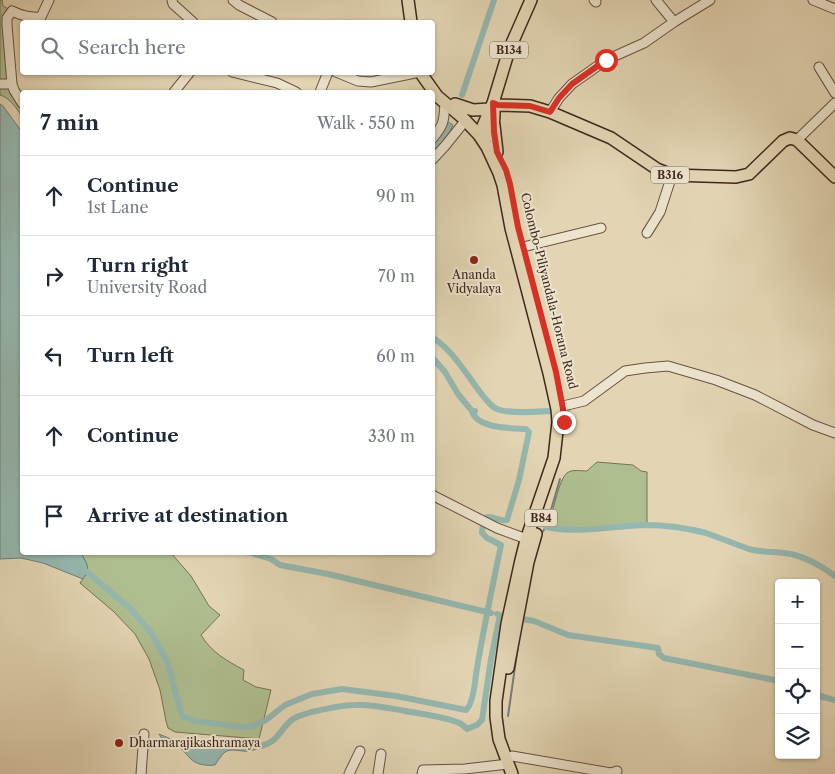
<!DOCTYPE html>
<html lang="en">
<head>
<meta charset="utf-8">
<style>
	:root { --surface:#fff; --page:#f2f2f3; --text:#1f2937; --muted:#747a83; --line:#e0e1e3 }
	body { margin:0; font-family:"Libre Caslon Text",serif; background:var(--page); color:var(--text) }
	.controls { position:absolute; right:15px; bottom:15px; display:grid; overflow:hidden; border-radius:5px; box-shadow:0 1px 4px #0004 }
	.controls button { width:45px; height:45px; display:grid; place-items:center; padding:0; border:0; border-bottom:1px solid var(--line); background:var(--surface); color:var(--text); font:25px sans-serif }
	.stop { position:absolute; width:15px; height:15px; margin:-11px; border:4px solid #d93025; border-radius:50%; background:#fff }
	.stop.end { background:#d93025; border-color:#fff; box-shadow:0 1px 5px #0008 }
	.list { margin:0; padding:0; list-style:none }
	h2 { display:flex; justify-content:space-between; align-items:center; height:65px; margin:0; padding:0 20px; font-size:21px }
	h2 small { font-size:16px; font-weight:400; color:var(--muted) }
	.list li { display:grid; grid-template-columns:32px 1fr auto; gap:15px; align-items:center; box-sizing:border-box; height:80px; padding:0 20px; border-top:1px solid var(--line) }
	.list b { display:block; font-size:19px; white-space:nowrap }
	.list p { margin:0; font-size:16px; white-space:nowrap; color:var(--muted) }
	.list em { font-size:16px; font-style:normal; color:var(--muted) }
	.icon { flex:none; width:28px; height:28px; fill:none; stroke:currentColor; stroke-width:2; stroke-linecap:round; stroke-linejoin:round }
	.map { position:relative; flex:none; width:835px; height:774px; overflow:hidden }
	.search { position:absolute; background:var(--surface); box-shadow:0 1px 4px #0004; left:20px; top:20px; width:415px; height:55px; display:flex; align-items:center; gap:12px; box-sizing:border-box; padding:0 18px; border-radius:5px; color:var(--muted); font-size:19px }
	.panel { position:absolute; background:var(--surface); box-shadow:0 1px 4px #0004; left:20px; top:90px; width:415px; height:465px; border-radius:5px }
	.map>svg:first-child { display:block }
</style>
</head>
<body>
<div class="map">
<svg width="835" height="774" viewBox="0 0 835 774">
	<rect width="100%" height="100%" fill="#e3d5b4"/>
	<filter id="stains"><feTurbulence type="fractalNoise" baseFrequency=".004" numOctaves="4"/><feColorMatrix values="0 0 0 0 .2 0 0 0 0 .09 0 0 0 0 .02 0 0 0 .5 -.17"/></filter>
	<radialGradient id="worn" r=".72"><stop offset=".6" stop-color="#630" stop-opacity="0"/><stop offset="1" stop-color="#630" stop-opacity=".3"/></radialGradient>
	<!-- green -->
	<path fill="#afbe90" stroke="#777256" d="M 0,0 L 2,0 L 3,6 L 12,11 L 10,13 L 12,84 L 22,103 L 22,116 C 16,108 10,98 0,95 Z
		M 597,462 L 633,465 L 641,471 L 647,472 L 647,525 C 634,526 621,526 608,527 C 587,529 567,531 546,527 L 549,523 C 553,512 559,479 567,473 C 572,469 581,471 587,471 Z
		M 81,553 L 171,553 L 191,576 L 209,606 L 220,615 L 201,635 C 211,652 227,661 244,670 L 243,680 L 256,687 L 271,690 L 259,739 L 175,732 L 168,728 L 166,721 L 160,690 L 149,659 L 135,634 L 113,611 L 80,583 C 90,568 89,568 81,553 Z"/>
	<!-- water -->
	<path fill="#95b8b0" stroke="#737e75" d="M 0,104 L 3,106 L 22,132 L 22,552 L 81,553 C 87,565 91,567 83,579 L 43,563 L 21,558 L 0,559 Z
		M 448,122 L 453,125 L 447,138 L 433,155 L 433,141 L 443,130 Z
		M 159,734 L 173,740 L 183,742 L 261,746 C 247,757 235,746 225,752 C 221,755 218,761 215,765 C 207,766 197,765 191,759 C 187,756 184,750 179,747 C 172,742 163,743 159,734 Z"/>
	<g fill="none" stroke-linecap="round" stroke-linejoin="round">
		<!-- stream -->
		<path stroke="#737e75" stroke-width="2" d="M 541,534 L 546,527 L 560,479
			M 508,716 L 519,639"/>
		<!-- canal -->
		<path stroke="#95b8b0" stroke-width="6" d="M 462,95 L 494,0
			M 432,337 C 454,351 467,376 483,396 C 487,400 491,407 497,409 C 512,415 550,411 567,410
			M 432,357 L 445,372 L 458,394 L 472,411 L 475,411
			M 472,411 C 477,429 511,428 526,429 L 529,432 L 519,480 L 507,520 C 501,522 494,516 487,517
			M 546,527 C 579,534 612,526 645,525 C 665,525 687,528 706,533 C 720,538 735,544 749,549 C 764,553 780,551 795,555 C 809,559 823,567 835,576
			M 248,552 L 271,559 L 280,565 L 328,574 L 491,613
			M 87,572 L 131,609 L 152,634 L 167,661 L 182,716 L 195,721 L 241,727 L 253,726 L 266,720 L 285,705 L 312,694 L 342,689 L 396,696 L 466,710 C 473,704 475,684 476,674 C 483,631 492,588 501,545 L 487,538 L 482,533 L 483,523
			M 522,619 L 534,621 L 568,635 L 658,648 L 659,654 L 664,658 L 779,681
			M 816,695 L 835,700
			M 261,746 C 279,742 281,727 293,719 C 304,712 342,705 356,705 C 372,704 389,708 405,711 C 422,714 441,716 457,722 C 461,723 464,726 467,729 L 477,725 L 482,720 L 491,659 L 500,615 L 497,614"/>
		<defs>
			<path id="minor" d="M 172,0 L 173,4 L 193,22
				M 233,0 L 239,5 L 272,22
				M 594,0 L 596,2
				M 656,0 L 674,22
				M 813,0 L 835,9
				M 819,67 L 835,93
				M 232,72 L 277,83 L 296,92
				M 336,72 L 358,81 L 371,82 L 420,72
				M 0,84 L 12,84 L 14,90 L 22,103
				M 12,84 L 7,25 L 7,18 L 12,11 C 22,16 30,18 41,17 L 49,0
				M 174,92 L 190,72
				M 320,92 L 328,72
				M 550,112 L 559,98 L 572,84 L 606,60 L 644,43 L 674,22 L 710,0
				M 432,139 C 444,125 444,121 445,103
				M 797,140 L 835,103
				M 432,160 L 445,146 L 465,121
				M 647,233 L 660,212 L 672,175
				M 523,247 L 601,228
				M 556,407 L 563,406 L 584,401 L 625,371 L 645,368 L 668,366 L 716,380 L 755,395 L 813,425 L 835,433
				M 432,495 L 497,528 L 532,541
				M 512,756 L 611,773 L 617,771
				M 141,774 L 144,734
				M 349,774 L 360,751
				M 378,774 L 381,754
				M 422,774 L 423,770 L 465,769 L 508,764"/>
			<path id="major" d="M 408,0 L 411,22
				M 420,72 L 437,96 L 463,118 L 479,135 L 487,147 L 499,173 L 503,185 L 511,228 L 549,373 L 557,409 L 558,422 L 554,458 L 526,540 L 521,560 L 507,624 L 496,701 L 496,717 L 499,739 L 512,774
				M 493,103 L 499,105 L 530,106 L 550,112 L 611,138 L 657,169 L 672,175 L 736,177 L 749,174 L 783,141 L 790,138 L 797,140 L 835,177
				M 455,104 L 473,110 L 490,109
				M 494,125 L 497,152
				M 479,135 L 493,103 L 509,50 L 531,0
				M 483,141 C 495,128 494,123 494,107
				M 508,668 L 528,562 L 536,534"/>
		</defs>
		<!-- minor casing -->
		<use href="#minor" stroke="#685242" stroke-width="11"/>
		<!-- major casing -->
		<use href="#major" stroke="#3f271c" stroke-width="14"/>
		<!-- minor -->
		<use href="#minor" stroke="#ede4ce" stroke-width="9"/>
		<!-- major -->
		<use href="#major" stroke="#e3d5b4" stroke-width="11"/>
	</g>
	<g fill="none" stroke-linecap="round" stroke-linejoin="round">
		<!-- route -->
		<path stroke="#d93025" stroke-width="6" d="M 564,422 L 563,409 L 556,372 L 518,227 L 510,184 L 506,170 L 497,152 L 494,132 L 493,103 L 498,105 L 530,106 L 550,112 L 559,98 L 572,84 L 606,60"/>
	</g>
	<!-- markers -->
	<g fill="#8f2418" stroke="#ede4ce" stroke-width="2">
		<circle cx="474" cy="260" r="5"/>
		<circle cx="119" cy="743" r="5"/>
	</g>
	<g text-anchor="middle" stroke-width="4" stroke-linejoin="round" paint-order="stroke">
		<!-- shield labels -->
		<g fill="#ede4ce" stroke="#736051" stroke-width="1">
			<rect x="490" y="41.5" width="38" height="17" rx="4"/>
			<rect x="651" y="166.5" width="38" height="17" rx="4"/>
			<rect x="525" y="509.5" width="32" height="17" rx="4"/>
		</g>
		<g font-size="11" font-weight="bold" fill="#3f271c">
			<text x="509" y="54">B134</text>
			<text x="670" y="179">B316</text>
			<text x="541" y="522">B84</text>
		</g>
		<!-- poi labels -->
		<g font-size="12" fill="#3f271c" stroke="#ede4ce">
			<text x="474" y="279">Ananda<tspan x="474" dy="14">Vidyalaya</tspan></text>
			<text x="129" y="747" text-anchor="start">Dharmarajikashramaya</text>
		</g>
		<!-- street labels -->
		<g font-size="12" fill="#3f271c" stroke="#ede4ce">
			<text transform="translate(549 291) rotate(76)" y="4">Colombo-Piliyandala-Horana Road</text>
		</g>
	</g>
	<rect width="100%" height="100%" filter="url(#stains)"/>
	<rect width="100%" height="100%" fill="url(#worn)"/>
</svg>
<div class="controls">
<button>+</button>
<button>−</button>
<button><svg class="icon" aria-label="locate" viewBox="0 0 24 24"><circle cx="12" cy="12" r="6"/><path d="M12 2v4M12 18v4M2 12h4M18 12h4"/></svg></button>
<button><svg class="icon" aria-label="layers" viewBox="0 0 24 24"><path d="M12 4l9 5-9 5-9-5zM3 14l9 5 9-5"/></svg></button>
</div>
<div class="stop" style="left:606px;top:60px"></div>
<div class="stop end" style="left:564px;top:422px"></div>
<div class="search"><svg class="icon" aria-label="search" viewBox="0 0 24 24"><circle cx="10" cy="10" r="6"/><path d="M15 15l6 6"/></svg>Search here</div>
<section class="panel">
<h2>7 min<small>Walk · 550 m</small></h2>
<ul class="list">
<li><svg class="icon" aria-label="ahead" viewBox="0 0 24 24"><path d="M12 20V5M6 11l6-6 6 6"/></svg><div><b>Continue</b><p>1st Lane</p></div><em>90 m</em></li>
<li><svg class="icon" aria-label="right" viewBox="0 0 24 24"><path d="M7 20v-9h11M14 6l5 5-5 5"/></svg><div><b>Turn right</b><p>University Road</p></div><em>70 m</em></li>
<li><svg class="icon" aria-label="left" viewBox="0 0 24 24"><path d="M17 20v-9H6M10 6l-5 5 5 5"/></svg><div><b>Turn left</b></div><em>60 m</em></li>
<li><svg class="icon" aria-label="ahead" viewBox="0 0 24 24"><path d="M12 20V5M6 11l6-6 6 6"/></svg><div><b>Continue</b></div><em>330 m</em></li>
<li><svg class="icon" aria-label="arrive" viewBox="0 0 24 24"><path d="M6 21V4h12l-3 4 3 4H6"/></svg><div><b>Arrive at destination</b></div></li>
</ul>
</section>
</div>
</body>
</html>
